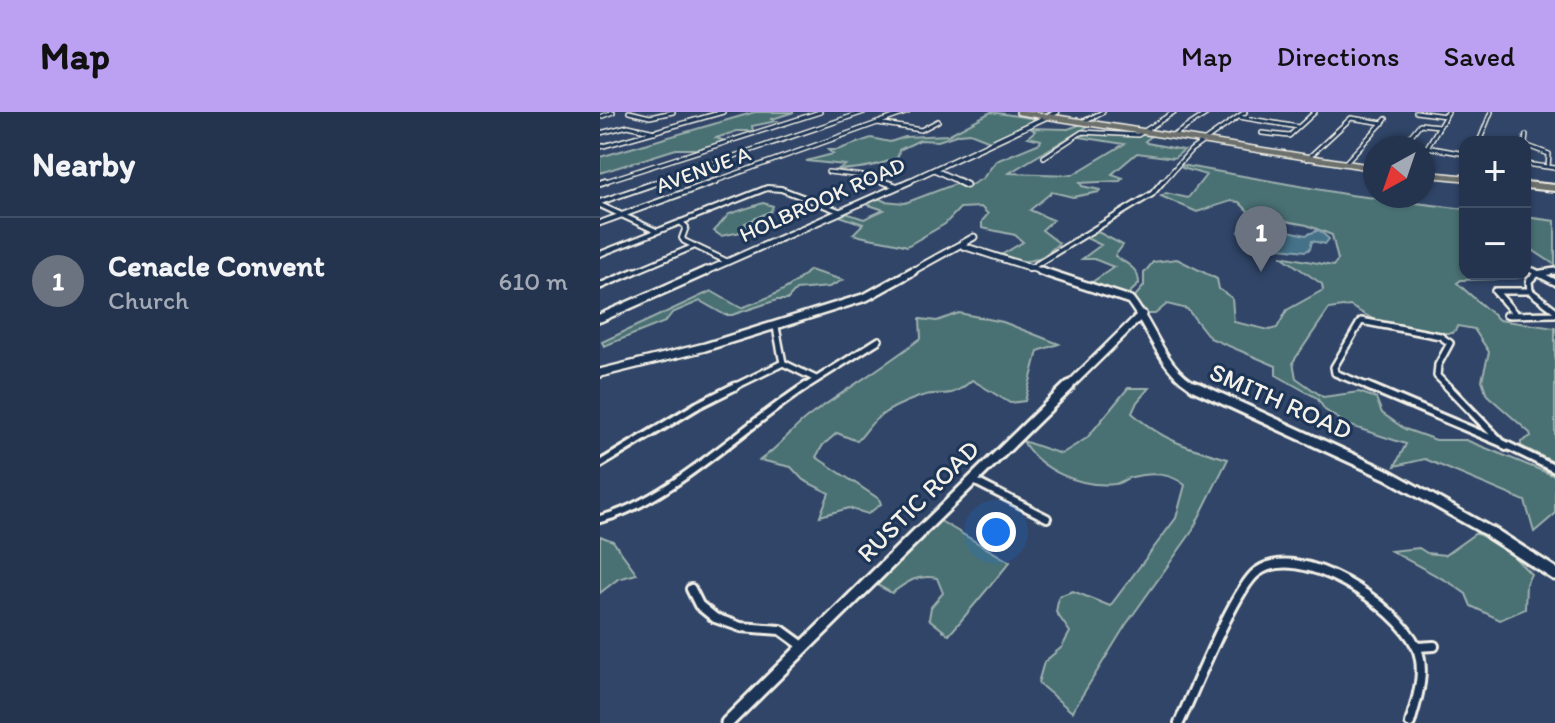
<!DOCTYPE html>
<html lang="en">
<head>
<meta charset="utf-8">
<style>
	:root { --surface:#24344e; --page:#303f58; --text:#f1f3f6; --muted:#a3aab6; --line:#414f66; --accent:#bca0f2 }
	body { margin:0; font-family:Itim,sans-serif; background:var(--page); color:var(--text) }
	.controls { position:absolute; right:24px; top:24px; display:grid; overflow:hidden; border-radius:16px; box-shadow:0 2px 6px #0004 }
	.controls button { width:72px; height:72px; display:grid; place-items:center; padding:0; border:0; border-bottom:2px solid var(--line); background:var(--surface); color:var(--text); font:40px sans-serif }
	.compass { position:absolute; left:763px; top:24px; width:72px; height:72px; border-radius:50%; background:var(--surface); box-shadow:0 2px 6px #0004; rotate:220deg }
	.you { position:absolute; left:396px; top:420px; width:28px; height:28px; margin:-20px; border:6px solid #fff; border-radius:50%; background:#1a73e8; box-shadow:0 0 0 12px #1a73e833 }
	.badge { display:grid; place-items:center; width:52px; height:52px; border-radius:50%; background:var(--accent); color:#fff; font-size:26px; font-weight:700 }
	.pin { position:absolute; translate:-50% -66px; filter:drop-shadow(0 2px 4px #0008) }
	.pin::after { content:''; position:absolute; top:42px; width:28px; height:24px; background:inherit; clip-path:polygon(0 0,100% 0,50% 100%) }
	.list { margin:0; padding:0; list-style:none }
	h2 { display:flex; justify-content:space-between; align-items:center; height:104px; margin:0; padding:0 32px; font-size:34px }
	h2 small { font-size:26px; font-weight:400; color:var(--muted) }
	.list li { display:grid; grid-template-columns:52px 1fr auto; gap:24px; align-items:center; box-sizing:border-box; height:128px; padding:0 32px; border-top:2px solid var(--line) }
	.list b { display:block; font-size:30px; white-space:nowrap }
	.list p { margin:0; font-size:26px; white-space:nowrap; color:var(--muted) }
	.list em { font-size:26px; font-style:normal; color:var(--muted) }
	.map { position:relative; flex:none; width:955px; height:611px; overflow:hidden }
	header { display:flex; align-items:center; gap:48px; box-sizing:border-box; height:112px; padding:0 40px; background:var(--accent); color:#111 }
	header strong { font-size:38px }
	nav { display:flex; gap:44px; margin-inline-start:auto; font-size:28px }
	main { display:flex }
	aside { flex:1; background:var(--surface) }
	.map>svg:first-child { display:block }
</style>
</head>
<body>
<header>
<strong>Map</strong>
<nav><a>Map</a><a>Directions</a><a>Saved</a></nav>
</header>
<main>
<aside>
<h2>Nearby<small></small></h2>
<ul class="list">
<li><span class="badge" style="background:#6b7280">1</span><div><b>Cenacle Convent</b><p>Church</p></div><em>610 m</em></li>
</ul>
</aside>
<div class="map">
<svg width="955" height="611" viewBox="0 0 955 611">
	<rect width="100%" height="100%" fill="#304568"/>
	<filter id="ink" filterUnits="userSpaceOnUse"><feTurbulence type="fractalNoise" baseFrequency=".0125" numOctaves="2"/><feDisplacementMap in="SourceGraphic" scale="16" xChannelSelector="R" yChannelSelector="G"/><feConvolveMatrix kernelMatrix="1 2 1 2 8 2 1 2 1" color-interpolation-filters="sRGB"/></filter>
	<g filter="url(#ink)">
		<!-- green -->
		<path fill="#497073" stroke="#9eb0ae" stroke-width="2" d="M 155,0 L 194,0 L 172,7 L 177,9 L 152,14 L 153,19 L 137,19 L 116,26 L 125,29 L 98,37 L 76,37 L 0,61 L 0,45 Z
			M 391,0 L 437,7 L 390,29 L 370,21 L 359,22 L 338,29 L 320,28 L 299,38 L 298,45 C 280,54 258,57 237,58 L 245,53 L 206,49 L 233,42 L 228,38 L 237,38 L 271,26 L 290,30 L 305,25 L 348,23 Z
			M 482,12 L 490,13 L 409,61 L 472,63 L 524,32 L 480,25 L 490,20 L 553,23 L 545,29 L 547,31 L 584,38 L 574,46 L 537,41 L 512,62 L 523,66 L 520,69 L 480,71 L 482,74 L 500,78 L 499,80 L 473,85 L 452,80 L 430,98 L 453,108 L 442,118 L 459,131 C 440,150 426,154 401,143 L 423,130 L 415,123 L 382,116 L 382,109 L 388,102 L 381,95 L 360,96 L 345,112 L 307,134 C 288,128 271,128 253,122 L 263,112 L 237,103 L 243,100 L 264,107 L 284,98 L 263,91 L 276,85 L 284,89 L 305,91 L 355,72 L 369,74 L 383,66 L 396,49 L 440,31 L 441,28 L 428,25 L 435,19 L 430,16 L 468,17 Z
			M 581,53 L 750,83 L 865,97 L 865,162 L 894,162 L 896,167 L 861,168 L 857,171 L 899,208 L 955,216 L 955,351 L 921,334 L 921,330 L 931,324 L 930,321 L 887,283 L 882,268 L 889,240 L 874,217 L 858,214 L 853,221 L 842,221 L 773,207 L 750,194 L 729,197 L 693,250 L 696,266 L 723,285 L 759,280 L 776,286 L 782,301 L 805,317 L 836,328 L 866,328 L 955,364 L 955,402 L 934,420 L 925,389 L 825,347 L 795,354 L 806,332 L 748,313 L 725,298 L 717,286 L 676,263 L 676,254 L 610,226 L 587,197 L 567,192 L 555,202 L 546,202 L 532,188 L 544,174 L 544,161 L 553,150 L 577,147 L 617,167 L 619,177 L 632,186 L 634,210 L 669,218 L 677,216 L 687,198 L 723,178 L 722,172 L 681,144 L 733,154 L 738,148 L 732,123 L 707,113 L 652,103 L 639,90 L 631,89 L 597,100 L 561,84 L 566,81 L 588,86 L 606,63 L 582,56 Z
			M 163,91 L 173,94 L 171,99 L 145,111 L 151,118 L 121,124 L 114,119 L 129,102 Z
			M 925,105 L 955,109 L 955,153 L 925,133 Z
			M 496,119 L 523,133 L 515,144 C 527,152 539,156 539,172 L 525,185 L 488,173 L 514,155 L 494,147 L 482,147 L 501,133 L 484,125 Z
			M 209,158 L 243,168 L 229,175 L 196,178 L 187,188 L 177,188 L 132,203 L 125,203 L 100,189 L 72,201 L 65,210 L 4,234 L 2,230 L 111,179 L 141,196 C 167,186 191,178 209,158 Z
			M 359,201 L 403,210 L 459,232 L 438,239 L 425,289 L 410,291 L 372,268 C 347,291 342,276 319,285 C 305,290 290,296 279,305 C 270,311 265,322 257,329 L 237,321 L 223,333 L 216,345 L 279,387 L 281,392 L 268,402 L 249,396 L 220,404 L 229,381 L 203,368 L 191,355 L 160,348 C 180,335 193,315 212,302 C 248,276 286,253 321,226 L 320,207 L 337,209 Z
			M 528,276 L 549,276 L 537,290 L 532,301 C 563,329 589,336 628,347 L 591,421 L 525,514 L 472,600 L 438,571 L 444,550 L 462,535 L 470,520 L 456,500 L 459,484 L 473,479 L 510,494 L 576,406 L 585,373 C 571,361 550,360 532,365 C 526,366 521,371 515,372 C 481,376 439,358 423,329 L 461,342 L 487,326 Z
			M 337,407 L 410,450 L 349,523 L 329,507 L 331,495 L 343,481 L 337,466 C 318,462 308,469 292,481 L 275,472 Z
			M 876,421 L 908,439 L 931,462 L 926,472 L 925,497 L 900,508 L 871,494 L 866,482 L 852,472 L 791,439 L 819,436 L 827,441 L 845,443 Z
			M 0,424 L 13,429 L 37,462 L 18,467 L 0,481 Z"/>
		<!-- water -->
		<path fill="#457189" stroke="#8ba4af" stroke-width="2" d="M 655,111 L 706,123 L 719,118 L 729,127 L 725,132 L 712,129 L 710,137 L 706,139 L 660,134 L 639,120 L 642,112 Z"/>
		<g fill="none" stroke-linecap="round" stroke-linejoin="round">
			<defs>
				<path id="street-far4" d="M 29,0 L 50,5 L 73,0
					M 816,0 L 845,4
					M 0,5 L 13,0
					M 639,5 L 698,15
					M 484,9 L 503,0
					M 278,11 L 321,18 L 338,9
					M 0,21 L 28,14 L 55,20
					M 662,21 L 689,24 L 715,0
					M 573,24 L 609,0
					M 879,30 L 891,0
					M 925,31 L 926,23
					M 925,33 L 949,42 L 948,55
					M 0,35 L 123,0
					M 827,35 L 865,42
					M 801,36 L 820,12 L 839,14
					M 823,42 L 848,0
					M 444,45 L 482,20 L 538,23 L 574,0
					M 707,47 L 751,6 L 783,11
					M 744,52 L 786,7
					M 925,52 L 955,56
					M 228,60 L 263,64 L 287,71
					M 0,71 L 220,0
					M 55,71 L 264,0
					M 110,71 L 308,0
					M 562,71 L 591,38 L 645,0"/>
				<path id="street-far3" d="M 281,69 L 297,74
					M 0,71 L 6,69
					M 0,90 L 61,69
					M 0,93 L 56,119
					M 80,110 L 86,115 L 82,126 L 84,129 L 126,149
					M 0,111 L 116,69
					M 0,142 L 167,76 L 181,77 L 239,99
					M 925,155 L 937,161
					M 429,157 L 552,82 L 563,69
					M 31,161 L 95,134
					M 942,161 L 955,159"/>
				<path id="street-far2" d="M 933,159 L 955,170
					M 955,159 L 936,162 L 929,169 L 930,179 L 955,198
					M 0,174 L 35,159
					M 906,203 L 955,202
					M 916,203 L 895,179 L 930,179
					M 176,215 L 183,251 L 216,267
					M 132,276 L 183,251
					M 203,276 L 279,228
					M 772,276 L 735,261 L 734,255 L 761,209 L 840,224 L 850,231 L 838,253 L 837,264 L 849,276"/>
				<path id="street-far1" d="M 767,274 L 902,331
					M 847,274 L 902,331
					M 902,331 L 955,357
					M 902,331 L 906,335
					M 0,352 L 98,293 L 136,274
					M 372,368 L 447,406
					M 0,407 C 67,391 145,313 206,274"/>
				<path id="street" d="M 91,477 L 99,493 L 115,506 L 141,515 L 181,518 L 203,534
					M 817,535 L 834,534
					M 579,611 C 593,581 635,476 657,460 C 700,428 797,494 816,534 C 827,558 817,587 810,611"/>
				<path id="secondary-far4" d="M 335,58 L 362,71
					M 305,71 L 457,0"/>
				<path id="secondary-far3" d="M 358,69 L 366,73
					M 363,134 L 447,161
					M 102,161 L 310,69
					M 309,161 L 374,125"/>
				<path id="secondary-far2" d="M 441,159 L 530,188 C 553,217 563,260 598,276
					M 0,206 L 106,159
					M 0,261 L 105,235 L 266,185 L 313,159
					M 467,276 L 542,202"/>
				<path id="secondary-far1" d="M 594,274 L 788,363 L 895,423
					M 317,423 L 469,274"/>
				<path id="secondary" d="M 891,421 L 955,462
					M 127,611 L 319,421"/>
				<path id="primary-far1" d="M 419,0 L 775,56
					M 823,62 L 865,66"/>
				<path id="primary" d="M 925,73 L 955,76"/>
			</defs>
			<!-- street-far4 casing -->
			<use href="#street-far4" stroke="#f4f1e8" stroke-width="6"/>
			<!-- street-far3 casing -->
			<use href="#street-far3" stroke="#f4f1e8" stroke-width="8"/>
			<!-- street-far2 casing -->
			<use href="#street-far2" stroke="#f4f1e8" stroke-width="10"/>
			<!-- street-far1 casing -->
			<use href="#street-far1" stroke="#f4f1e8" stroke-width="12"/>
			<!-- street casing -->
			<use href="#street" stroke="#f4f1e8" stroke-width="14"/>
			<!-- secondary-far4 casing -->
			<use href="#secondary-far4" stroke="#f4f1e8" stroke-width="7"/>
			<!-- secondary-far3 casing -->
			<use href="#secondary-far3" stroke="#f4f1e8" stroke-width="9"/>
			<!-- secondary-far2 casing -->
			<use href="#secondary-far2" stroke="#f4f1e8" stroke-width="12"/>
			<!-- secondary-far1 casing -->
			<use href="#secondary-far1" stroke="#f4f1e8" stroke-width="15"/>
			<!-- secondary casing -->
			<use href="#secondary" stroke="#f4f1e8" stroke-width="17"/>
			<!-- primary-far1 casing -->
			<use href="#primary-far1" stroke="#f4f1e8" stroke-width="8"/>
			<!-- primary casing -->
			<use href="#primary" stroke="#f4f1e8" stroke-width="10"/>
			<!-- street-far4 -->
			<use href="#street-far4" stroke="#1d3557" stroke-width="3"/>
			<!-- street-far3 -->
			<use href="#street-far3" stroke="#1d3557" stroke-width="4"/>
			<!-- street-far2 -->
			<use href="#street-far2" stroke="#1d3557" stroke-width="5"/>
			<!-- street-far1 -->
			<use href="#street-far1" stroke="#1d3557" stroke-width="6"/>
			<!-- street -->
			<use href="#street" stroke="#1d3557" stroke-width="8"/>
			<!-- secondary-far4 -->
			<use href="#secondary-far4" stroke="#1d3557" stroke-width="4"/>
			<!-- secondary-far3 -->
			<use href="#secondary-far3" stroke="#1d3557" stroke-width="5"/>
			<!-- secondary-far2 -->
			<use href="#secondary-far2" stroke="#1d3557" stroke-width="7"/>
			<!-- secondary-far1 -->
			<use href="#secondary-far1" stroke="#1d3557" stroke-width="9"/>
			<!-- secondary -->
			<use href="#secondary" stroke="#1d3557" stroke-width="11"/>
			<!-- primary-far1 -->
			<use href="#primary-far1" stroke="#6c706d" stroke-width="5"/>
			<!-- primary -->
			<use href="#primary" stroke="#6c706d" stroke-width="6"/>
		</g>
	</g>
	<g text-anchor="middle" stroke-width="6" stroke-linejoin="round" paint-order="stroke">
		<!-- far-street labels -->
		<g font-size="22" fill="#f4f1e8" stroke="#1d3557">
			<text transform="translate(103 57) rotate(-20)" y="8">AVENUE A</text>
			<text transform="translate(222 87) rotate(-24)" y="8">HOLBROOK ROAD</text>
		</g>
		<!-- street labels -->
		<g font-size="26" fill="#f4f1e8" stroke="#1d3557">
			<text transform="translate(681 289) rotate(24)" y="9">SMITH ROAD</text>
			<text transform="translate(318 389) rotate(-45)" y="9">RUSTIC ROAD</text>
		</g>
	</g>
</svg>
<div class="controls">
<button>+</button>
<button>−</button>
</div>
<svg class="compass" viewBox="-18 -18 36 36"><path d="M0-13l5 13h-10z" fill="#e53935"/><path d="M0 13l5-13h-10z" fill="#a3aab6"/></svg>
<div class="you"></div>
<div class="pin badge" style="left:661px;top:160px;background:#6b7280">1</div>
</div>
</main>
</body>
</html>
